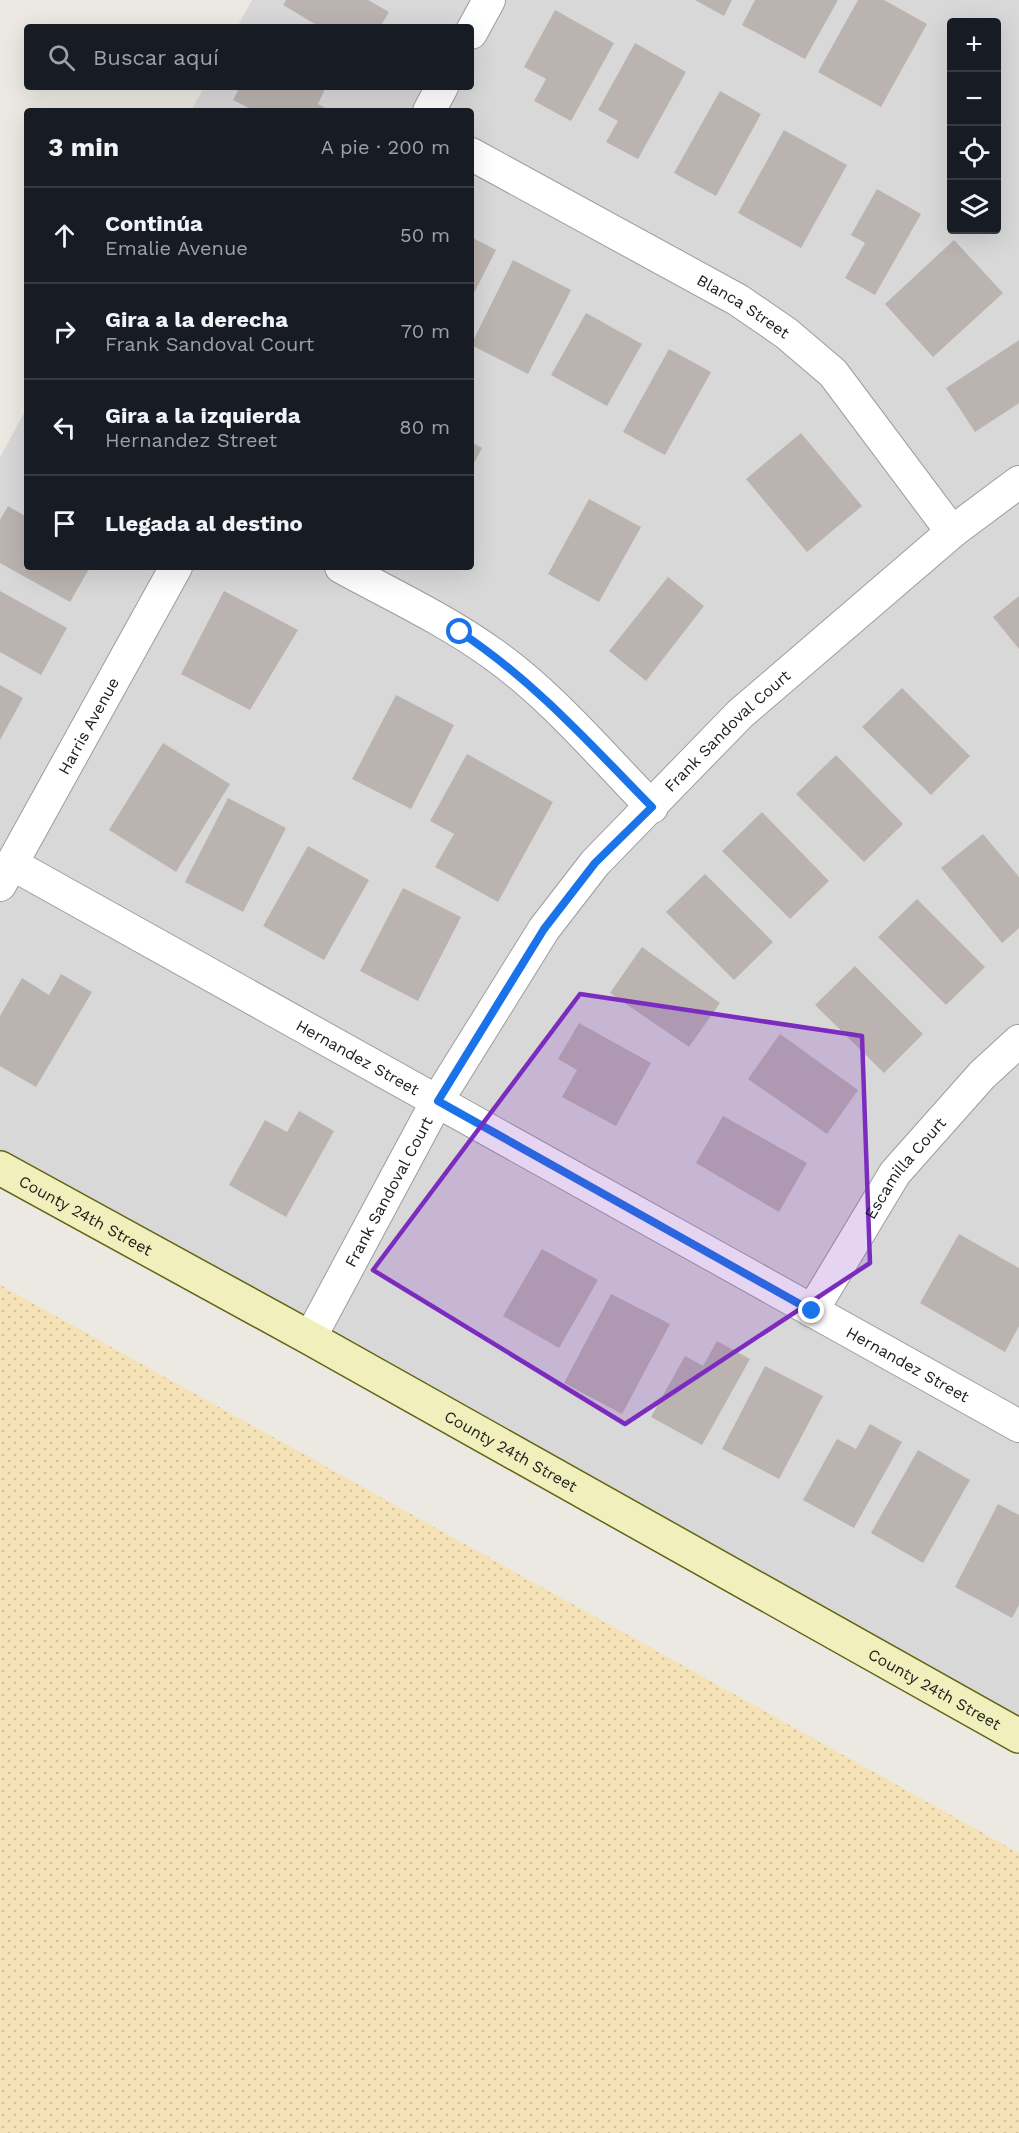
<!DOCTYPE html>
<html lang="es">
<head>
<meta charset="utf-8">
<style>
	:root { --surface:#171b24; --page:#20242c; --text:#f1f3f6; --muted:#9ea1a6; --line:#363941 }
	body { margin:0; font-family:"Work Sans",sans-serif; background:var(--page); color:var(--text) }
	.controls { position:absolute; right:18px; top:18px; display:grid; overflow:hidden; border-radius:6px; box-shadow:0 6px 24px #0002 }
	.controls button { width:54px; height:54px; display:grid; place-items:center; padding:0; border:0; border-bottom:2px solid var(--line); background:var(--surface); color:var(--text); font:30px sans-serif }
	.stop { position:absolute; width:18px; height:18px; margin:-14px; border:4px solid #1a73e8; border-radius:50%; background:#fff }
	.stop.end { background:#1a73e8; border-color:#fff; box-shadow:0 2px 6px #0008 }
	.list { margin:0; padding:0; list-style:none }
	h2 { display:flex; justify-content:space-between; align-items:center; height:78px; margin:0; padding:0 24px; font-size:26px }
	h2 small { font-size:20px; font-weight:400; color:var(--muted) }
	.list li { display:grid; grid-template-columns:39px 1fr auto; gap:18px; align-items:center; box-sizing:border-box; height:96px; padding:0 24px; border-top:2px solid var(--line) }
	.list b { display:block; font-size:22px; white-space:nowrap }
	.list p { margin:0; font-size:20px; white-space:nowrap; color:var(--muted) }
	.list em { font-size:20px; font-style:normal; color:var(--muted) }
	.icon { flex:none; width:33px; height:33px; fill:none; stroke:currentColor; stroke-width:2; stroke-linecap:round; stroke-linejoin:round }
	.map { position:relative; flex:none; width:1019px; height:2133px; overflow:hidden }
	.search { position:absolute; background:var(--surface); box-shadow:0 6px 24px #0002; left:24px; top:24px; width:450px; height:66px; display:flex; align-items:center; gap:15px; box-sizing:border-box; padding:0 21px; border-radius:6px; color:var(--muted); font-size:22px }
	.panel { position:absolute; background:var(--surface); box-shadow:0 6px 24px #0002; left:24px; top:108px; width:450px; height:462px; border-radius:6px }
	.map>svg:first-child { display:block }
</style>
</head>
<body>
<div class="map">
<svg width="1019" height="2133" viewBox="0 0 1019 2133">
	<defs>
		<pattern id="sand-dots" width="8" height="8" patternUnits="userSpaceOnUse" patternTransform="scale(1.5)"><rect width="8" height="8" fill="#f5e3b7"/><path d="M2 2h.1M6 6h.1" fill="none" stroke="#d1c29d" stroke-width="1.8" stroke-linecap="round"/></pattern>
	</defs>
	<rect width="100%" height="100%" fill="#ece8e2"/>
	<!-- residential -->
	<path fill="#d9d8d9" fill-rule="evenodd" d="M 252,0 L 1019,0 L 1019,1736 L 0,1168 L 0,457 L 27,408 L 27,567 L 471,567 L 471,111 L 191,111 L 204,87 L 471,87 L 471,27 L 237,27 ZM 952,22 L 996,22 L 996,230 L 952,230 Z"/>
	<!-- sand -->
	<path fill="url(#sand-dots)" d="M 0,1285 L 1019,1853 L 1019,2133 L 0,2133 Z"/>
	<!-- building -->
	<path fill="#bbb3af" d="M 286,0 L 368,0 L 389,12 L 380,27 L 320,27 L 283,5 Z
		M 695,0 L 732,0 L 724,16 Z
		M 755,0 L 838,0 L 805,59 L 742,25 Z
		M 858,0 L 884,0 L 927,24 L 881,107 L 818,72 Z
		M 555,10 L 614,43 L 571,121 L 534,101 L 546,79 L 524,67 Z
		M 635,43 L 686,72 L 638,159 L 606,142 L 618,121 L 598,110 Z
		M 240,87 L 326,87 L 318,104 L 331,111 L 255,111 L 233,100 Z
		M 720,91 L 761,114 L 716,196 L 674,173 Z
		M 784,130 L 847,165 L 801,248 L 738,213 Z
		M 877,189 L 921,214 L 875,295 L 845,278 L 865,243 L 851,235 Z
		M 471,237 L 496,250 L 471,299 Z
		M 954,240 L 1003,293 L 933,357 L 885,304 Z
		M 513,260 L 571,290 L 528,374 L 471,345 Z
		M 586,313 L 642,344 L 607,406 L 551,375 Z
		M 1019,340 L 1019,403 L 975,432 L 946,388 Z
		M 669,349 L 711,372 L 665,455 L 623,432 Z
		M 801,433 L 862,506 L 807,552 L 746,479 Z
		M 471,442 L 482,448 L 471,469 Z
		M 589,499 L 641,527 L 599,602 L 548,574 Z
		M 8,506 L 27,517 L 27,567 L 90,567 L 70,602 L 0,563 L 0,520 Z
		M 668,577 L 704,606 L 646,681 L 609,651 Z
		M 0,591 L 67,628 L 41,675 L 0,652 Z
		M 224,591 L 298,630 L 250,710 L 181,674 Z
		M 1019,596 L 1019,649 L 993,617 Z
		M 0,685 L 23,698 L 0,740 Z
		M 902,688 L 970,756 L 931,795 L 862,727 Z
		M 396,695 L 454,725 L 411,809 L 352,779 Z
		M 163,743 L 230,784 L 176,872 L 109,830 Z
		M 467,754 L 553,802 L 498,902 L 435,867 L 454,834 L 430,821 Z
		M 836,755 L 903,824 L 864,862 L 796,794 Z
		M 228,798 L 286,828 L 243,912 L 185,882 Z
		M 762,812 L 829,881 L 790,919 L 722,851 Z
		M 983,834 L 1019,877 L 1019,928 L 1002,943 L 941,868 Z
		M 308,846 L 369,880 L 324,960 L 263,926 Z
		M 705,874 L 773,942 L 734,980 L 666,912 Z
		M 403,888 L 461,917 L 418,1001 L 360,971 Z
		M 917,899 L 985,967 L 946,1005 L 878,937 Z
		M 642,947 L 720,1003 L 689,1047 L 610,993 Z
		M 855,966 L 923,1034 L 884,1073 L 815,1005 Z
		M 61,974 L 92,992 L 36,1087 L 0,1066 L 0,1016 L 22,978 L 49,995 Z
		M 579,1023 L 651,1063 L 616,1126 L 562,1097 L 577,1070 L 558,1059 Z
		M 780,1034 L 858,1090 L 827,1134 L 748,1079 Z
		M 299,1111 L 334,1131 L 286,1217 L 229,1185 L 265,1120 L 287,1132 Z
		M 723,1116 L 807,1163 L 779,1212 L 696,1163 Z
		M 959,1234 L 1019,1268 L 1019,1326 L 1005,1352 L 920,1303 Z
		M 542,1249 L 598,1280 L 559,1348 L 503,1316 Z
		M 611,1294 L 670,1324 L 622,1414 L 564,1383 Z
		M 717,1341 L 750,1359 L 702,1445 L 651,1417 L 685,1356 L 703,1366 Z
		M 765,1366 L 823,1396 L 779,1479 L 722,1449 Z
		M 870,1424 L 902,1442 L 854,1528 L 803,1500 L 837,1439 L 856,1449 Z
		M 918,1450 L 970,1480 L 923,1563 L 871,1533 Z
		M 998,1504 L 1019,1515 L 1019,1605 L 1012,1618 L 955,1587 Z"/>
	<g fill="none" stroke-linecap="round" stroke-linejoin="round">
		<defs>
			<g id="minor">
				<path d="M 471,33 L 489,0"/>
				<path d="M 429,111 L 442,87"/>
				<path id="s1" d="M 471,154 L 738,300 L 786,333 L 833,373 L 952,532"/>
				<path d="M 341,567 C 392,595 446,620 493,654 C 552,696 601,755 652,807"/>
				<path id="s2" d="M 12,864 L 1019,1426"/>
				<path id="s3" d="M 0,885 L 176,567"/>
				<path id="s4" d="M 812,1311 L 895,1173 L 982,1075 L 1019,1041"/>
				<path id="s5" d="M 310,1338 L 437,1101 L 544,929 L 595,863 L 740,714 L 952,532 L 1019,482"/>
			</g>
			<g id="secondary">
				<path id="s6" d="M 0,1168 L 310,1338 L 1019,1736"/>
			</g>
		</defs>
		<!-- minor casing -->
		<use href="#minor" stroke="#9c9c9c" stroke-width="34"/>
		<!-- secondary casing -->
		<use href="#secondary" stroke="#616411" stroke-width="36"/>
		<!-- minor -->
		<use href="#minor" stroke="#fff" stroke-width="32"/>
		<!-- secondary -->
		<use href="#secondary" stroke="#f1efbb" stroke-width="33"/>
	</g>
	<g fill="none" stroke-linecap="round" stroke-linejoin="round">
		<!-- route -->
		<path stroke="#1a73e8" stroke-width="8" d="M 460,632 C 533,680 591,745 652,807 L 595,863 L 544,929 L 438,1101 L 812,1311"/>
	</g>
	<!-- marked area -->
	<path fill="#7b2cbf" fill-opacity="0.2" stroke="#7b2cbf" stroke-width="4.5" stroke-linejoin="round" d="M 580,994 L 862,1036 L 870,1263 L 625,1424 L 373,1270 Z"/>
	<g text-anchor="middle" stroke-width="6" stroke-linejoin="round" paint-order="stroke">
		<!-- street labels -->
		<g font-size="16" fill="#1b1b1b" stroke="#fff">
			<text dy="6" stroke="none"><textPath href="#s1" startOffset="312">Blanca Street</textPath></text>
			<text dy="6" stroke="none"><textPath href="#s3" startOffset="182">Harris Avenue</textPath></text>
			<text dy="6" stroke="none"><textPath href="#s5" startOffset="742">Frank Sandoval Court</textPath></text>
			<text dy="6" stroke="none"><textPath href="#s2" startOffset="396">Hernandez Street</textPath></text>
			<text dy="6" stroke="none"><textPath href="#s4" startOffset="171">Escamilla Court</textPath></text>
			<text dy="6" stroke="none"><textPath href="#s5" startOffset="166">Frank Sandoval Court</textPath></text>
			<text dy="6" stroke="none"><textPath href="#s6" startOffset="98">County 24th Street</textPath></text>
			<text dy="6" stroke="none"><textPath href="#s2" startOffset="1026">Hernandez Street</textPath></text>
			<text dy="6" stroke="none"><textPath href="#s6" startOffset="584">County 24th Street</textPath></text>
			<text dy="6" stroke="none"><textPath href="#s6" startOffset="1070">County 24th Street</textPath></text>
		</g>
	</g>
</svg>
<div class="controls">
<button>+</button>
<button>−</button>
<button><svg class="icon" aria-label="locate" viewBox="0 0 24 24"><circle cx="12" cy="12" r="6"/><path d="M12 2v4M12 18v4M2 12h4M18 12h4"/></svg></button>
<button><svg class="icon" aria-label="layers" viewBox="0 0 24 24"><path d="M12 4l9 5-9 5-9-5zM3 14l9 5 9-5"/></svg></button>
</div>
<div class="stop" style="left:460px;top:632px"></div>
<div class="stop end" style="left:812px;top:1311px"></div>
<div class="search"><svg class="icon" aria-label="search" viewBox="0 0 24 24"><circle cx="10" cy="10" r="6"/><path d="M15 15l6 6"/></svg>Buscar aquí</div>
<section class="panel">
<h2>3 min<small>A pie · 200 m</small></h2>
<ul class="list">
<li><svg class="icon" aria-label="ahead" viewBox="0 0 24 24"><path d="M12 20V5M6 11l6-6 6 6"/></svg><div><b>Continúa</b><p>Emalie Avenue</p></div><em>50 m</em></li>
<li><svg class="icon" aria-label="right" viewBox="0 0 24 24"><path d="M7 20v-9h11M14 6l5 5-5 5"/></svg><div><b>Gira a la derecha</b><p>Frank Sandoval Court</p></div><em>70 m</em></li>
<li><svg class="icon" aria-label="left" viewBox="0 0 24 24"><path d="M17 20v-9H6M10 6l-5 5 5 5"/></svg><div><b>Gira a la izquierda</b><p>Hernandez Street</p></div><em>80 m</em></li>
<li><svg class="icon" aria-label="arrive" viewBox="0 0 24 24"><path d="M6 21V4h12l-3 4 3 4H6"/></svg><div><b>Llegada al destino</b></div></li>
</ul>
</section>
</div>
</body>
</html>
